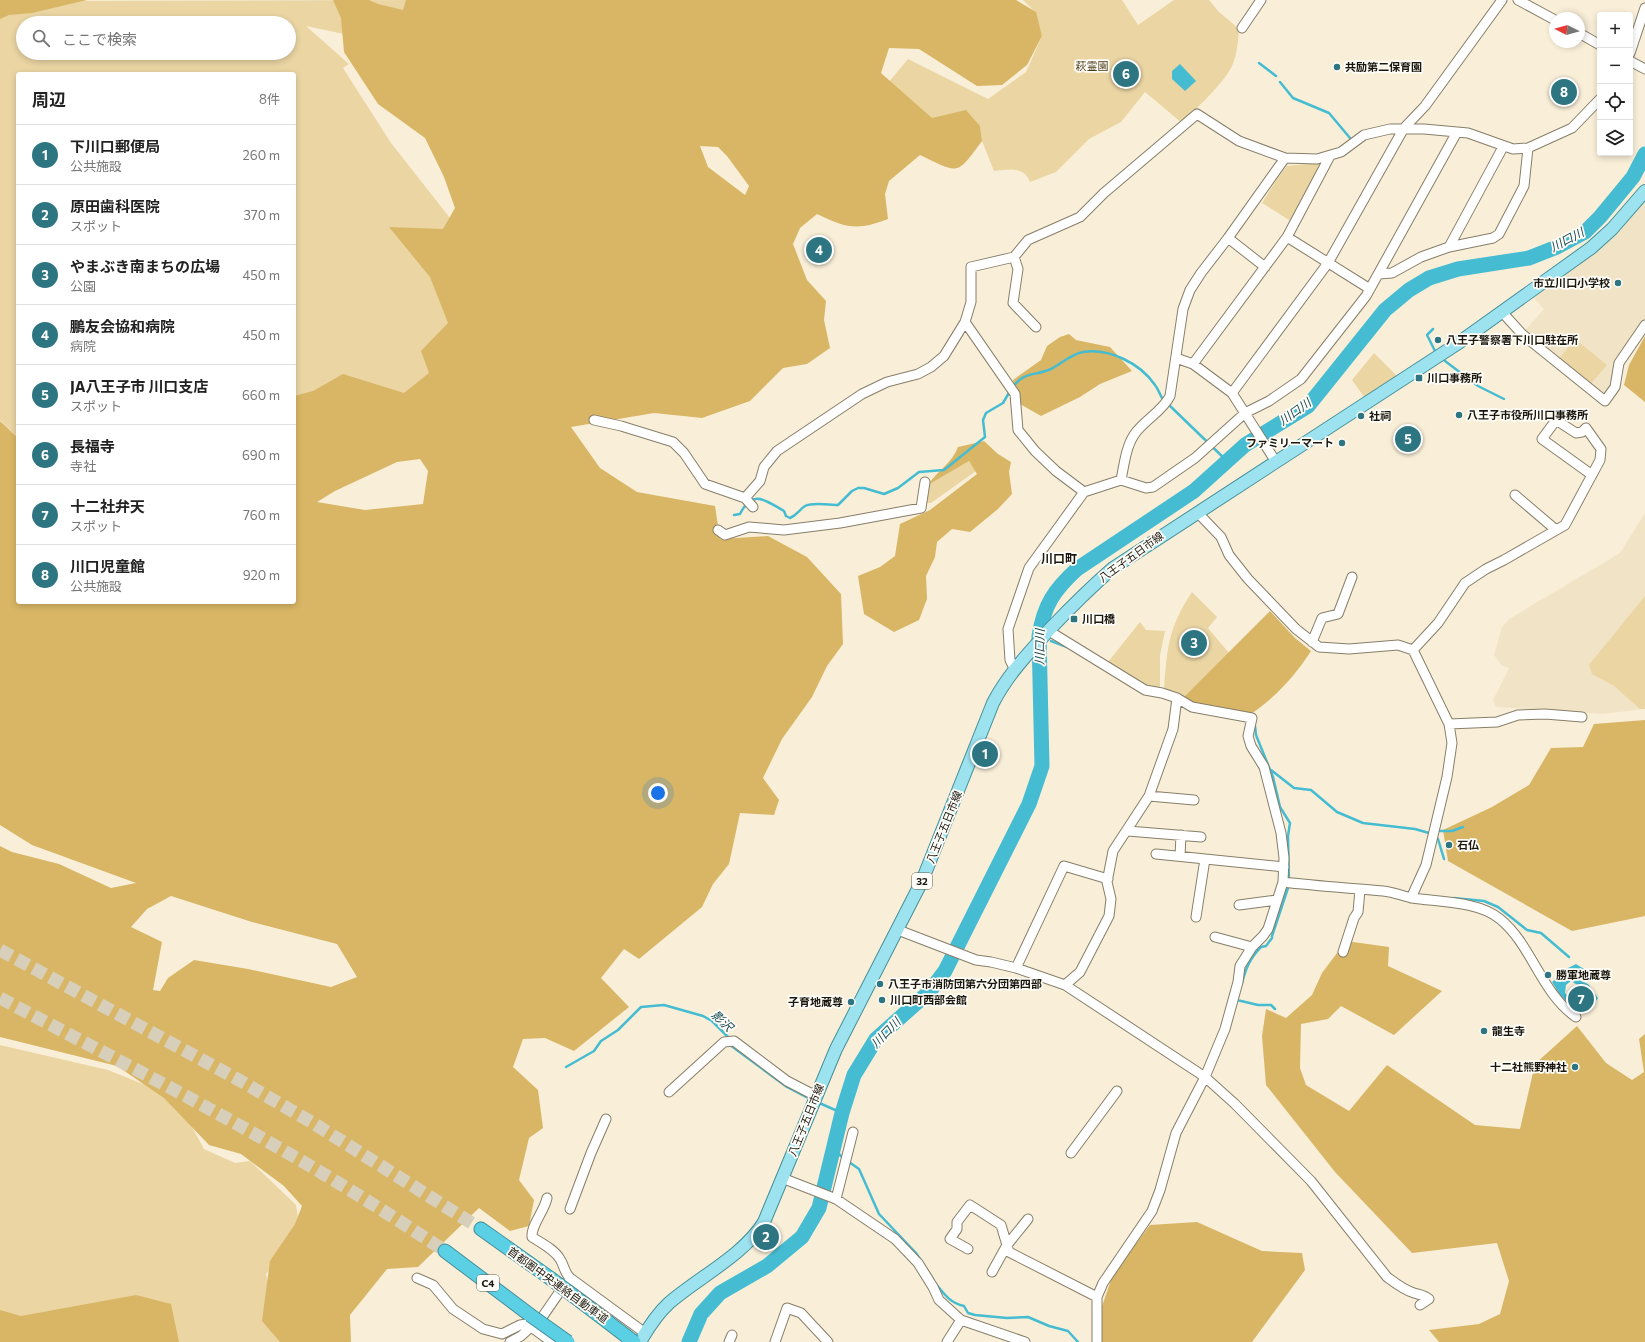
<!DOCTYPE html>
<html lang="ja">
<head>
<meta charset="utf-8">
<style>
	:root { --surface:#fff; --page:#f2f2f2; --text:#222; --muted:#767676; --line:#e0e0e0; --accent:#2e7582 }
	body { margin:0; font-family:Commissioner,"Noto Sans JP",sans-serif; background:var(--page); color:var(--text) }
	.controls { position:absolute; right:12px; top:12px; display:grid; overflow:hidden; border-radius:4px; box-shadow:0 2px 6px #0003 }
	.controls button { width:36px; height:36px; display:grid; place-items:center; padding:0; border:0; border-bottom:1px solid var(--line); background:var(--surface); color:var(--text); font:20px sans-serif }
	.compass { position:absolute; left:1549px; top:12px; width:36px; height:36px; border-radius:50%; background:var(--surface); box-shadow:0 2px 6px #0003; rotate:276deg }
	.you { position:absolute; left:658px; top:793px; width:14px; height:14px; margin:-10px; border:3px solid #fff; border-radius:50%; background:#1a73e8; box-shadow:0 0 0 6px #1a73e833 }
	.badge { display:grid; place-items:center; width:26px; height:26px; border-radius:50%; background:var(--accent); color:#fff; font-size:13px; font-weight:700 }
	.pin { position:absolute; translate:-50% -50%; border:2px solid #fff; box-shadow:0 1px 4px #0006 }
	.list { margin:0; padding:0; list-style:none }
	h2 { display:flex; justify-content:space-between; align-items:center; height:52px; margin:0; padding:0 16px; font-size:17px }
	h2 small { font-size:13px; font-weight:400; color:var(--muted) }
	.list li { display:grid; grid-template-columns:26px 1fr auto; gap:12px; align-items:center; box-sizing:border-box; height:60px; padding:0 16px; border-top:1px solid var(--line) }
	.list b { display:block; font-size:15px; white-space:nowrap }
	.list p { margin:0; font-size:13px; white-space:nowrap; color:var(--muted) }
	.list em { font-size:13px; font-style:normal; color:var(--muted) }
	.icon { flex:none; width:22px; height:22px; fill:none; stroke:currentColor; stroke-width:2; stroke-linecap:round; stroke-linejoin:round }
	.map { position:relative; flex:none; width:1645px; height:1342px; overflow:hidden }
	.search { position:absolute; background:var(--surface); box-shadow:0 2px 6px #0003; left:16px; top:16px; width:280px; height:44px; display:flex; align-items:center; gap:10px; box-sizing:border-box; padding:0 14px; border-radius:22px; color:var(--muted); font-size:15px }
	.panel { position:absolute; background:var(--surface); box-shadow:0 2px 6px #0003; left:16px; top:72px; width:280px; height:532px; border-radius:4px }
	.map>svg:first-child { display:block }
</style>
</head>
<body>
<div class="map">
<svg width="1645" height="1342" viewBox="0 0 1645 1342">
	<rect width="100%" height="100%" fill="#f9efd8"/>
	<!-- built -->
	<path fill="#f1e4c6" d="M 1645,199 L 1645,319 L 1615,361 L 1614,388 L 1607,399 L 1522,334 L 1544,309 L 1533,297 L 1599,250 L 1618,232 Z
		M 1645,513 L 1645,709 L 1603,714 L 1496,707 L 1493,700 L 1509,668 L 1502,666 L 1494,655 L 1502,627 L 1509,619 L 1620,553 Z"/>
	<!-- green -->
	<path fill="#ead5a3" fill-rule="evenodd" d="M 417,0 L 382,42 L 306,26 L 349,64 L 343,68 L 391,143 L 450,218 L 487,373 L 294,474 L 294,74 L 18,74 L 18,438 L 0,420 L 0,1 ZM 23,23 L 289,23 L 289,53 L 23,53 Z
		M 1023,0 L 1122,0 L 1138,25 L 1174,0 L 1209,0 L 1218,11 L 1239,29 C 1238,42 1237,55 1232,66 C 1222,86 1197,107 1182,123 L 1145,92 L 1121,122 L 1089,139 L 1056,172 L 1030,182 C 1024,165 1008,170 994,171 L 982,141 L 980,126 L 971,119 L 933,130 L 884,88 L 908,59 L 988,99 L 1026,72 L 1042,36 L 1035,12 Z
		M 1328,160 L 1294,223 L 1262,203 L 1277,179 L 1287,166 L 1318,163 Z
		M 1575,339 L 1607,365 L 1590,385 L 1558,360 Z
		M 1374,353 L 1398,377 L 1365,398 L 1352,380 Z
		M 969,461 L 976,471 L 931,503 L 926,503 L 928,485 Z
		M 1192,592 L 1217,617 L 1208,628 L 1229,653 L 1183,698 L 1164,690 C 1167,649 1168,628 1192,592 Z
		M 1645,596 L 1645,709 L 1640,709 L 1614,686 L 1592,674 L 1589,665 Z
		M 1140,622 L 1146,630 L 1165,631 L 1160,655 L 1160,689 L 1148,686 L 1108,662 Z
		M 0,1045 L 108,1070 L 163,1092 L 187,1118 L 204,1149 L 235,1163 L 250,1161 L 296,1205 L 298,1218 L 282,1255 L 266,1274 L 276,1317 L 303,1342 L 0,1342 Z"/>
	<!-- forest -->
	<path fill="#d8b665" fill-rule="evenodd" d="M 0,0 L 87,0 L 32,13 L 9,15 L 0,19 Z
		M 333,0 L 369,0 L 378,4 L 403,10 L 406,0 L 1016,0 L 1036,12 L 1042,36 L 1027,65 L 1002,85 L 977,86 L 919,49 L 889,48 L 881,73 L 932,118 L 966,110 L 980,126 L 982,141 C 956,176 960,174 920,155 L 889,181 L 885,194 L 888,219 C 857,231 846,228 817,214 L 800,228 L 793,244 L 807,280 L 826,301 L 824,320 L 830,348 L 807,364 L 783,368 L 750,401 L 702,418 L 654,413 L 571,427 L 600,468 L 637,492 L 715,506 L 720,539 L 768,536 L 807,557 L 841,594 L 843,644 L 827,666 L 812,697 L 782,739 L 763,778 L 779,800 L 774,815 L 740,813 L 729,864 L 713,884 L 702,907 L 639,959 L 624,949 L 601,978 L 629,1007 L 574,1051 L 545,1038 L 523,1039 L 513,1067 L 538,1090 L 543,1128 L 529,1138 L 519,1180 L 534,1200 L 529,1226 L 510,1231 L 479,1208 L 418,1267 L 387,1269 L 350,1315 L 351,1342 L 280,1342 L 262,1321 L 270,1261 L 295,1224 L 302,1206 L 284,1186 L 241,1154 L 209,1145 L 164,1098 L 117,1066 L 0,1037 L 0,846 L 12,852 L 59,864 L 111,888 L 136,883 L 32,845 L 0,825 L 0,421 L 18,438 L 18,602 L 294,602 L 294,396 L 313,391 L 343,374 L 404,393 L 429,373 L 421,351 L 448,323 L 430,277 L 389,227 L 443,229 L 455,208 L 444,177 L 425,138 L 378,104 L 344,52 L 341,18 ZM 700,146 L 718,147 L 727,156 L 749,186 L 745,195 L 708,167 ZM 420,459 L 428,471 L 423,504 L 365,510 L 317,502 L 335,491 L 397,462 ZM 171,896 L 252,922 L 337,944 L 357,977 L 331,987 L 248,969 L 194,960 L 168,978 L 160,991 L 153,990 L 162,942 L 131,927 L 147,909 Z
		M 1069,334 L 1076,340 L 1110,347 L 1132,371 L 1100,384 L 1080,397 L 1041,416 L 1020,404 L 1013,380 L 1041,360 L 1047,346 L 1060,337 Z
		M 1645,336 L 1645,402 L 1624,385 L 1629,365 Z
		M 984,441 L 998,454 L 1011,462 L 1009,472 L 1012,494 L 998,509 L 970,532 L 952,529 L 937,542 L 935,557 L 926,576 L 927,599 L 919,620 L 894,632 L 864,614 L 858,576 L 880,567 L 895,556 L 900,524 L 930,510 L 977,474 L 969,461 L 928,485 C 937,471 953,462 958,447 Z
		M 1270,611 L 1295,638 L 1311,651 C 1295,676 1273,700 1248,716 L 1191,706 L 1183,698 Z
		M 1645,720 L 1645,916 L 1572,931 L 1448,861 L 1443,830 L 1492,807 L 1529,785 L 1551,748 L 1583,747 L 1594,724 Z
		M 1346,941 L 1389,947 L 1388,966 L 1442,991 L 1394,1035 L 1341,1006 L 1328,1019 L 1301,1024 L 1300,1068 L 1306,1085 L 1349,1111 L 1387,1065 L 1475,1125 L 1520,1129 L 1535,1064 L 1577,1026 L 1606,1063 L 1632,1080 L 1644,1072 L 1639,1039 L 1645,1034 L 1645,1342 L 1439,1342 L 1429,1330 L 1479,1324 L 1500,1314 L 1509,1281 L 1497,1243 L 1412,1253 L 1335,1172 L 1266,1085 L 1262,1036 L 1266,1009 L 1286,1018 L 1312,995 L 1322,973 Z
		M 1197,1222 L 1262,1251 L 1302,1253 L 1305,1270 L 1252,1342 L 1097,1342 L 1096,1324 L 1113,1274 L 1150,1225 Z
		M 136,1295 L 171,1304 L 179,1342 L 0,1342 L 0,1310 L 21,1316 Z"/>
	<!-- water -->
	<path fill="#45bcd1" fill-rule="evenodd" d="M 1180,64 L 1196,81 L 1185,91 L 1172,79 L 1172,71 Z
		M 1576,964 L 1589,972 L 1575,973 L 1574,978 L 1588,984 L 1598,998 L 1591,1007 L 1578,1011 L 1560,995 L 1552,982 L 1566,969 ZM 1571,981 L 1585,990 L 1589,998 L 1587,1005 L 1583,1007 L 1575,1004 L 1565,993 L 1566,985 Z"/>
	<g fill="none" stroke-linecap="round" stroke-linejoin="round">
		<!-- stream -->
		<path stroke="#45bcd1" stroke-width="2.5" d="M 1259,63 L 1276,76
			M 1280,82 L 1293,98 L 1329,113 L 1350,138
			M 1433,329 L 1427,335 L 1435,351
			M 1445,361 L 1478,386 L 1504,399
			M 1013,387 C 1024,371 1036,376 1051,369 C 1061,364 1071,354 1083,352 C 1109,348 1140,363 1155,385 C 1159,390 1160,396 1164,401
			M 1168,404 L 1227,461
			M 734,515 L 740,514 C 753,488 766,501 784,511 L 786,516 L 790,518 C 797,515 799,510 805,506 C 813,502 829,505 838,505 L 852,491 L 858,488 L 864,488 L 884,494 L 898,488 L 919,472 L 944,470 L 985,437 L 983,420 L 986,413 L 1003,403 L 1010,391
			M 1051,641 L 1067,647
			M 1255,726 L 1256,735 L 1273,777 L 1280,807 L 1290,823 L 1288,836 L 1289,881
			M 1271,770 L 1294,788 L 1311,790 L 1337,812 L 1363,823 L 1415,829 L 1429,833
			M 1440,831 L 1452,831 L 1463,827
			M 1438,839 L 1444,859
			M 1454,898 L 1484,901 L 1498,907 L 1527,930 L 1541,933 L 1569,957
			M 1242,983 C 1246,968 1250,958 1261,947 L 1266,946 L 1272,938 L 1272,936 L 1289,885
			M 1238,997 L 1237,1000 L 1258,1005 L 1271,1005 L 1275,1009
			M 566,1067 L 594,1051 L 601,1041 L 618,1030 L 641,1007 L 664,1005 L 703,1016 L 712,1021 L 729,1038 L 730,1045 L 787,1087 L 810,1099
			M 817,1102 L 842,1113
			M 834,1149 L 842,1157
			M 849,1162 L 859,1169 L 879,1214 L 916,1253 L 933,1279
			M 936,1284 C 944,1294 950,1303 964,1306 L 968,1313 L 975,1315 L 1007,1318 L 1028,1317 L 1049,1326 L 1068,1331 L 1078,1342"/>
		<!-- river -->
		<path stroke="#45bcd1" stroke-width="15" d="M 689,1342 L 701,1314 L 720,1293 L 767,1266 L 802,1237 L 819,1208 L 842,1113 L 854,1075 L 876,1039 L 930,991 L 945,971 L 1029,804 L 1042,766 L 1039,636 C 1044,605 1054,590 1077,569 L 1194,491 L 1245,445 L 1308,406 L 1385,310 L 1409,290 L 1429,278 L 1458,269 L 1529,258 L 1557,247 L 1585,232 L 1600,217 L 1633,177 L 1645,154"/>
		<!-- highway-tunnel -->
		<path stroke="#d8cfba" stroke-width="13" stroke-dasharray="13 6" stroke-linecap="butt" d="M 0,950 L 239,1080 L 313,1123 L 481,1229
			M 0,998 C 98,1050 197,1100 293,1156 C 345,1186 395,1218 445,1251"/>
		<defs>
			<path id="minor" d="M 1518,0 L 1555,20
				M 1242,28 L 1261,0
				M 1579,33 L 1600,45
				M 1630,53 L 1645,8
				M 1630,61 L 1645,69
				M 1287,237 L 1370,289
				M 1228,238 L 1265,267
				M 1449,247 L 1493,238 L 1499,234 L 1524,186 L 1528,148
				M 1014,257 L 1018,269 L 1013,303 L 1036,327
				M 1379,274 L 1392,273 L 1421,257 L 1449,247 L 1503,147
				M 1502,312 L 1522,334 L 1605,401 L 1615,387 L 1619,363 L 1645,325
				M 965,322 L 1015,394 L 1018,430 L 1035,451 L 1056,471 L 1084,492
				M 1176,358 L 1193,364 L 1232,393 L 1276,462
				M 1193,364 L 1287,237 L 1330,156
				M 1232,393 L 1328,263 L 1404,128 L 1425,106 L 1502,0
				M 594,420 L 621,426 L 673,442 L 684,453 L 705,484 L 745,498 L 753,507
				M 1121,480 C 1124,465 1126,447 1134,435 C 1144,420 1162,412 1170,396 L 1183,309 L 1190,290 L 1201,273 L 1228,238 L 1285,158
				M 1515,495 L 1556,530
				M 745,498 L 760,481 L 764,467 L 777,451 L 862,394 L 887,382 L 918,374 L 931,367 L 944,356 L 965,322 L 971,302 L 971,267 L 1014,257 L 1028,240 L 1080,217 L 1104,193 L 1197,114 L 1239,141 L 1285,158 L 1317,159 L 1341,152 L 1364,135 L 1390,129 L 1424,129 L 1468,133 L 1513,149 L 1528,148 L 1572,128 L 1600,99
				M 1197,512 L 1221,537 L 1229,555 L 1248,579 L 1296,629 L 1319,647 L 1349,649 L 1398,645 L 1413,650 L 1449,724 L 1452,743 L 1447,777 L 1426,865 L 1411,898
				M 718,530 L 725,535 L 749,527 L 784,530 L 840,523 L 921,508 L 925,482
				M 1049,631 L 1145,690 L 1162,693 L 1177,698 L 1192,707 L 1252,718 L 1248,736 L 1251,746 L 1264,767 L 1281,833 L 1284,858 L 1283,882 L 1268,929 L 1263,936 L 1252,947 L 1240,966 L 1238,982 L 1225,1029 L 1205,1077 L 1176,1133 L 1160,1190 L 1152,1211 L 1103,1283 L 1097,1297 L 1097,1342
				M 1312,642 L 1322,618 L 1338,614 L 1352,577
				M 1413,650 L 1438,623 L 1465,583 L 1486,569 L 1504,560 L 1565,525 L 1600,460 L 1601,449 L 1586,428 L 1582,432 L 1576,433 L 1556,420 L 1542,439 L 1592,475
				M 1014,668 L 1010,660 L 1008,629 L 1029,568 L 1084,492 L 1121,480 L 1146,488 L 1153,487 L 1195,458 L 1245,413 L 1269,401 L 1301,379 L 1366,296 L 1457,132
				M 1449,724 L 1497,722 L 1518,715 L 1545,714 L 1582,717
				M 1149,796 L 1194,800
				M 1128,831 L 1201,837
				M 1156,854 L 1284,867
				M 1180,856 L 1181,835
				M 1283,882 C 1316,886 1350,888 1383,891 C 1393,892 1403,896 1412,898 C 1438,902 1479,901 1500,919 C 1532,945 1541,993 1576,1017
				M 1239,905 L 1277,900
				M 1196,917 L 1205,859
				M 898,930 L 976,960 L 991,962 L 1016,968 L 1065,985 L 1205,1077 L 1235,1104 L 1311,1181 L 1387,1277 C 1395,1283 1404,1290 1414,1293 C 1421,1295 1424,1295 1429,1299 L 1420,1305
				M 1215,937 L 1252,947
				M 1343,952 L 1354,918 L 1358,912 L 1360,890
				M 1016,968 L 1064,866 L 1108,879
				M 1065,985 L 1080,972 L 1109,916 L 1111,899 L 1107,882 L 1113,851 L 1149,796 L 1173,729 L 1177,698
				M 669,1092 L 724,1042 L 734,1041 L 787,1081 L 816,1096
				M 1071,1153 L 1117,1091
				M 782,1178 L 836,1199 L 895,1239 L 918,1263 L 933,1287 L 939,1300 L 961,1320 L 1025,1342
				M 547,1198 C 544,1212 531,1225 532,1237 C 541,1243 554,1249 560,1259 C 564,1265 564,1272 570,1278 L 645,1333
				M 836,1199 L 853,1132
				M 570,1209 L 591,1153 L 606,1119
				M 968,1249 L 950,1239 L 957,1229 L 957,1222 L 970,1205 L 1001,1225 L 1009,1252 L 1097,1297
				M 992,1272 L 1007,1245 L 1028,1219
				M 417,1278 L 433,1285 L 453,1309 L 483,1329 L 502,1334 L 520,1325 L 527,1324 L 552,1342
				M 536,1326 L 565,1284
				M 510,1342 L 521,1336 L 531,1327
				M 729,1342 L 732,1335
				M 775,1342 L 787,1308 L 801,1313 L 828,1342
				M 947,1342 L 961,1320"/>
			<path id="major" d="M 640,1342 C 648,1328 657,1314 669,1303 C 699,1277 744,1255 764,1222 L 836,1049 L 922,881 L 993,703 C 1008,674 1028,654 1049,630 C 1069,609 1090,588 1113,568 L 1457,344 L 1591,248 L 1612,229 L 1645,191"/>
			<path id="highway" d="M 481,1229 L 550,1278
				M 445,1251 L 530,1315"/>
		</defs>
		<!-- minor casing -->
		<use href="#minor" stroke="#877e69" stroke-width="11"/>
		<!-- major casing -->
		<use href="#major" stroke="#448f99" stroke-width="14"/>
		<!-- highway casing -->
		<use href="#highway" stroke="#448f99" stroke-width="15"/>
		<!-- minor -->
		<use href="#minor" stroke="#fff" stroke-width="9"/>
		<!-- major -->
		<use href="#major" stroke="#9de2ef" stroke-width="12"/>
		<!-- highway -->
		<use href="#highway" stroke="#5bcfe4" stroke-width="13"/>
		<defs>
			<path id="highway-bridge" d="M 550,1278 L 634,1342
				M 530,1315 L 568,1342"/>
		</defs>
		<!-- highway-bridge casing -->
		<use href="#highway-bridge" stroke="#448f99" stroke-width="15" stroke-linecap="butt"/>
		<!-- highway-bridge -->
		<use href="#highway-bridge" stroke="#5bcfe4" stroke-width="13"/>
	</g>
	<!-- markers -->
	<g fill="#2e7582" stroke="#fffdf8" stroke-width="1.5">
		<circle cx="1337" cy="67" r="4"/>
		<circle cx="1618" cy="283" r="4"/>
		<circle cx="1438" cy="340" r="4"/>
		<rect x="1415" y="374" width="8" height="8" rx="2"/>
		<circle cx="1459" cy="415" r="4"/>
		<circle cx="1361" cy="416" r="4"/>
		<circle cx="1342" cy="443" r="4"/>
		<rect x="1070" y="615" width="8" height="8" rx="2"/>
		<circle cx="1449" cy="845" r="4"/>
		<circle cx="1548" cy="975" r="4"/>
		<circle cx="880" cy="984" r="4"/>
		<circle cx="882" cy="1000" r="4"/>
		<circle cx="851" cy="1002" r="4"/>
		<circle cx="1484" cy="1031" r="4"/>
		<circle cx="1575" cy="1067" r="4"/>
	</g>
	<g text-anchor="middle" stroke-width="3.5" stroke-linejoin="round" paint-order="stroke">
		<!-- shield labels -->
		<g fill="#fffdf8" stroke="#5f5c55" stroke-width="1">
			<rect x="912" y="873" width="20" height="16" rx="3"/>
			<rect x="477" y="1275" width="22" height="16" rx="3"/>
		</g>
		<g font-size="10" font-weight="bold" fill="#1a170f">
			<text x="922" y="885">32</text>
			<text x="488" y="1287">C4</text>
		</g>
		<!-- park labels -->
		<g font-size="11" fill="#4b3c19" stroke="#fffdf8">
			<text x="1092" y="70">萩霊園</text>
		</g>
		<!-- poi labels -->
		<g font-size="11" font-weight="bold" fill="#1a170f" stroke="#fffdf8" text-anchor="start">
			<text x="1345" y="71">共励第二保育園</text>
			<text x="1610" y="287" text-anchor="end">市立川口小学校</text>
			<text x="1446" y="344">八王子警察署下川口駐在所</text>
			<text x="1427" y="382">川口事務所</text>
			<text x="1467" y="419">八王子市役所川口事務所</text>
			<text x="1369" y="420">社祠</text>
			<text x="1334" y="447" text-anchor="end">ファミリーマート</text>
			<text x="1082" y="623">川口橋</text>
			<text x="1457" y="849">石仏</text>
			<text x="1556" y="979">勝軍地蔵尊</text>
			<text x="888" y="988">八王子市消防団第六分団第四部</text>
			<text x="890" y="1004">川口町西部会館</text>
			<text x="843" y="1006" text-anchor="end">子育地蔵尊</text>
			<text x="1492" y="1035">龍生寺</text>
			<text x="1567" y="1071" text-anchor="end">十二社熊野神社</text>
		</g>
		<!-- street labels -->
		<g font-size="11" fill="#1a170f" stroke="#fffdf8">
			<text transform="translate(1131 557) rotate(-36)" y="4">八王子五日市線</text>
			<text transform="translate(944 827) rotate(-68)" y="4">八王子五日市線</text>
			<text transform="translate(806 1120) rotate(-68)" y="4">八王子五日市線</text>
			<text transform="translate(558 1285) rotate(36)" y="4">首都圏中央連絡自動車道</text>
		</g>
		<!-- water labels -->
		<g font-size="12" font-style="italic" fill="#134750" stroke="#fffdf8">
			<text transform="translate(1567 240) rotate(-28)" y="4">川口川</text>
			<text transform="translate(1295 412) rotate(-36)" y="4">川口川</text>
			<text transform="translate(1040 647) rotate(-89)" y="4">川口川</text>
			<text transform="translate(722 1021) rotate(43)" y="4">影沢</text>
			<text transform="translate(886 1033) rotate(-46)" y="4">川口川</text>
		</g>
		<!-- neighbourhood labels -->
		<g font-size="12" font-weight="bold" fill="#1a170f" stroke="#fffdf8">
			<text x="1059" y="563">川口町</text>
		</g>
	</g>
</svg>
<div class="controls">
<button>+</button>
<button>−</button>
<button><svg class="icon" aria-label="locate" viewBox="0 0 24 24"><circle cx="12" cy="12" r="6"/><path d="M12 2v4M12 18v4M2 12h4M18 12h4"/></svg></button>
<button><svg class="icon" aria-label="layers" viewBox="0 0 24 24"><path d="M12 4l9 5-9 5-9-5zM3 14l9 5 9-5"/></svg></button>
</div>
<svg class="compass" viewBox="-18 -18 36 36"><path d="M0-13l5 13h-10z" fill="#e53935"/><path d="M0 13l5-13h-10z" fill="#767676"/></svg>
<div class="you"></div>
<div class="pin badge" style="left:985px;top:754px">1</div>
<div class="pin badge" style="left:766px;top:1237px">2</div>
<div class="pin badge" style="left:1194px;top:643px">3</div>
<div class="pin badge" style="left:819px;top:250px">4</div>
<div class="pin badge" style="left:1408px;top:439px">5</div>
<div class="pin badge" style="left:1126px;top:74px">6</div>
<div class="pin badge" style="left:1581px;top:999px">7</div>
<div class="pin badge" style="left:1564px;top:92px">8</div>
<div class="search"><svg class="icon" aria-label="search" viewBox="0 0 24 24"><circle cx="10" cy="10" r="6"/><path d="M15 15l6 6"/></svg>ここで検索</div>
<section class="panel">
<h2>周辺<small>8件</small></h2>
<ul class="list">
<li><span class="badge">1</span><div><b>下川口郵便局</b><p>公共施設</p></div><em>260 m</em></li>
<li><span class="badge">2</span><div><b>原田歯科医院</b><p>スポット</p></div><em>370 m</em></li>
<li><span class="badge">3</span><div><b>やまぶき南まちの広場</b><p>公園</p></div><em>450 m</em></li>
<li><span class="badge">4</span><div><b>鵬友会協和病院</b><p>病院</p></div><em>450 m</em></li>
<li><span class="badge">5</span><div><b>JA八王子市 川口支店</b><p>スポット</p></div><em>660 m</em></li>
<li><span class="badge">6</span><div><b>長福寺</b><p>寺社</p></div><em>690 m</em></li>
<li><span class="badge">7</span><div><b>十二社弁天</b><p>スポット</p></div><em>760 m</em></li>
<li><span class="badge">8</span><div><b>川口児童館</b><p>公共施設</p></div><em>920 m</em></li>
</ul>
</section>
</div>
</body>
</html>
